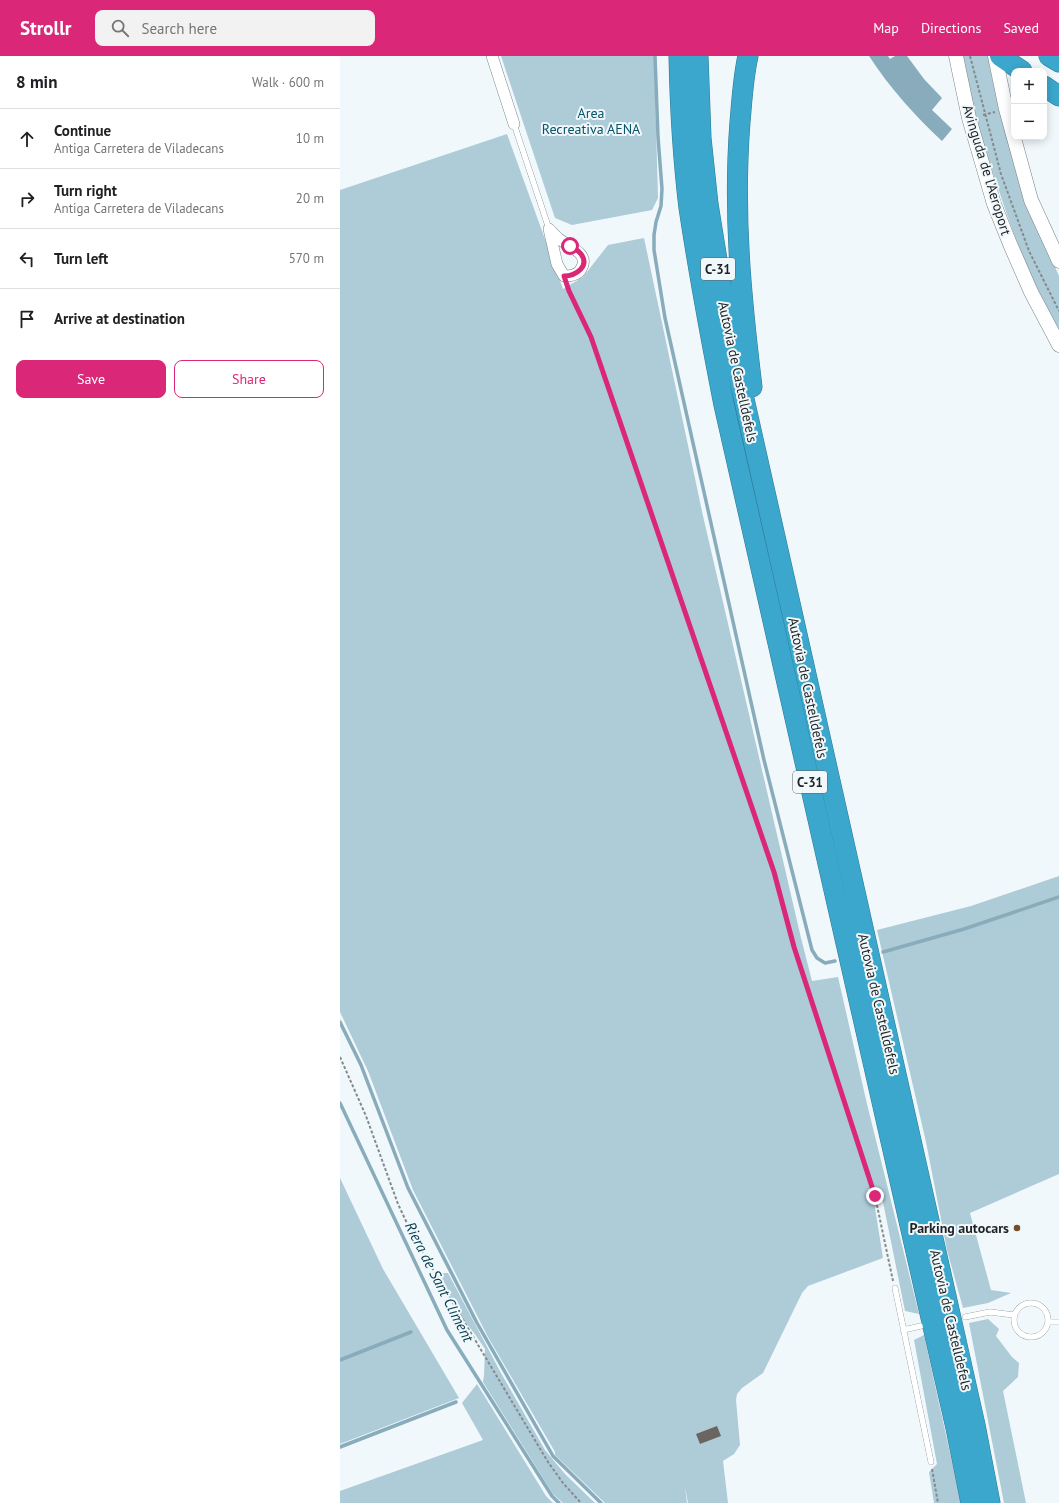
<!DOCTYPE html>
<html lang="en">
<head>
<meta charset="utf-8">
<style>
	:root { --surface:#fff; --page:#f2f2f2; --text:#202124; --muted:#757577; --line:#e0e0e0; --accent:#db2777 }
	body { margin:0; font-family:"PT Sans",sans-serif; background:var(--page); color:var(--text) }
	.controls { position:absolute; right:12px; top:12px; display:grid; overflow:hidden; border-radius:8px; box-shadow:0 2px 10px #0003 }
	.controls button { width:36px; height:36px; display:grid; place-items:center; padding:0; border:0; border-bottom:1px solid var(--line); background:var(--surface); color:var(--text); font:20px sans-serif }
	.stop { position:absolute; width:12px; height:12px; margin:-9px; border:3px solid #db2777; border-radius:50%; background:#fff }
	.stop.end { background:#db2777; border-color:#fff; box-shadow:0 1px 4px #0008 }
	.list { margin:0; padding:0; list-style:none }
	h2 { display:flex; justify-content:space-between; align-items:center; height:52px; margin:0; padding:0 16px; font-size:17px }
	h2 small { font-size:13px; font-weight:400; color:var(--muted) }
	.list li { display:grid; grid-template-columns:26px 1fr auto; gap:12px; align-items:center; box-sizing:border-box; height:60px; padding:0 16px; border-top:1px solid var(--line) }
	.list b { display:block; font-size:15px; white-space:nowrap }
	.list p { margin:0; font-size:13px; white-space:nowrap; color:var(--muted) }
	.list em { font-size:13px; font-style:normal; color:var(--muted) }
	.actions { display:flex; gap:8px; padding:12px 16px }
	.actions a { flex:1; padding:9px 0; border:1px solid var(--accent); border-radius:8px; text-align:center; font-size:14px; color:var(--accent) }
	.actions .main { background:var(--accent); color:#fff }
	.icon { flex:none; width:22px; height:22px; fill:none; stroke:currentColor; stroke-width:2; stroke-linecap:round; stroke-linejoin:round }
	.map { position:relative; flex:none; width:719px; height:1447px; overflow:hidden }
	header { display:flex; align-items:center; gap:24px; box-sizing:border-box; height:56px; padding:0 20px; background:var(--accent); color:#fff }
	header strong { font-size:19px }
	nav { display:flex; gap:22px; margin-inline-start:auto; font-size:14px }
	.search { width:280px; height:36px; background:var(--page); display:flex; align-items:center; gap:10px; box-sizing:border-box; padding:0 14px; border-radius:8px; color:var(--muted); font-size:15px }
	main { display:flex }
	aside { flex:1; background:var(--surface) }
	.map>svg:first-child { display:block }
</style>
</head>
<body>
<header>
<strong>Strollr</strong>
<div class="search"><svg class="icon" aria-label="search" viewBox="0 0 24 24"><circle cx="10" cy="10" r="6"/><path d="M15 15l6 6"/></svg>Search here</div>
<nav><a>Map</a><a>Directions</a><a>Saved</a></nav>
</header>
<main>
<aside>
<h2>8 min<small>Walk · 600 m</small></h2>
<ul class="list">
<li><svg class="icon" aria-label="ahead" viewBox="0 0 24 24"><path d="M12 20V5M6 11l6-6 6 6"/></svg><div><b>Continue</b><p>Antiga Carretera de Viladecans</p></div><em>10 m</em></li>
<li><svg class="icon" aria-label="right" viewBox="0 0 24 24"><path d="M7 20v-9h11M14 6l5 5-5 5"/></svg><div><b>Turn right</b><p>Antiga Carretera de Viladecans</p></div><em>20 m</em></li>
<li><svg class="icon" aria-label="left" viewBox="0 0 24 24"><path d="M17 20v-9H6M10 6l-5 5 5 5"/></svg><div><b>Turn left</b></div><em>570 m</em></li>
<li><svg class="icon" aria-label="arrive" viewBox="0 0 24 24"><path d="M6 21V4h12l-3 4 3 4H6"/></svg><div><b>Arrive at destination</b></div></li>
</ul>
<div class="actions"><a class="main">Save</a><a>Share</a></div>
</aside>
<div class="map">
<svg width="719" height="1447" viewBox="0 0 719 1447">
	<rect width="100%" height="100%" fill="#f0f8fb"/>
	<!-- green -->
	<path fill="#aecbd8" d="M 161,0 L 314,0 L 318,142 L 312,154 L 232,169 L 215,162 Z
		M 623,0 L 648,0 L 652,22 L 668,84 L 699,175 L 719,220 L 719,274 C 693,231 675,183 659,135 C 644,91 630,46 623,0 Z
		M 167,78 L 223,233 L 243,221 L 268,189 L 304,182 L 363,460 L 461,882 L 472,925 L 498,921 L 527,1048 L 579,1258 L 565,1255 L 542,1141 L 535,1152 L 543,1202 L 468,1230 L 462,1237 L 423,1317 L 402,1332 L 397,1338 L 396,1344 L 400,1389 L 394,1398 L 383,1405 L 388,1447 L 348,1447 L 345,1431 L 347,1447 L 265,1447 L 215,1399 L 215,1396 L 148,1281 L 73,1134 L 28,1015 L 0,956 L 0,134 Z
		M 719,820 L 719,1118 L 630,1157 L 651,1234 L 671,1237 L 648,1247 L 623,1252 L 607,1194 L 586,1086 L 537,874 L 631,850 Z
		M 0,1122 L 43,1213 L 119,1342 L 0,1388 Z
		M 101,1217 L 108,1217 L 161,1317 L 205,1394 L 225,1418 L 255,1447 L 223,1447 L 213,1438 L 143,1326 L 144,1319 L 145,1293 L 134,1277 L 122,1262 L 101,1230 Z
		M 648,1263 L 659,1273 L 656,1280 L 672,1301 L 679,1307 L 678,1321 L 663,1335 L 686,1447 L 664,1447 L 629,1267 Z
		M 584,1279 L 621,1447 L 594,1447 L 589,1416 L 597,1408 L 574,1284 Z
		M 137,1328 L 206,1440 L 213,1447 L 0,1447 L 0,1435 L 143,1384 L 122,1347 Z"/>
	<!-- water -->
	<path fill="#88acbb" d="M 529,0 L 548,0 L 550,3 L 555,0 L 567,0 L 584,23 L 602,42 L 592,54 L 612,73 L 602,85 C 574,59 550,32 529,0 Z"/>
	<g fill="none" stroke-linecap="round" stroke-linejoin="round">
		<!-- stream -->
		<path stroke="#88acbb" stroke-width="3.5" d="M 315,0 L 318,81 L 322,133 L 321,150 L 316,166 L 314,179 L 314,194 L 325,262 L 424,704 L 472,894 L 477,902 L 485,907 L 495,905
			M 543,896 L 624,873 L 719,841
			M 0,966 L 21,1009 L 68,1132 L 137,1267 L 213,1400 L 261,1447
			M 0,1047 L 107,1274 L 212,1440 L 219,1447
			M 0,1304 L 71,1276
			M 0,1391 L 116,1346"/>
	</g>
	<!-- building -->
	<path fill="#6a6560" d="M 377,1370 L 381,1380 L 360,1388 L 356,1378 Z"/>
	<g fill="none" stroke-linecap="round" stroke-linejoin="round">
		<defs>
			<path id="service" d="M 174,68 L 209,173
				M 555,1232 L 591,1406
				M674 1264a17 17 0 1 1 34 0a17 17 0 1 1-34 0Z
				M 625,1261 L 650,1256 L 674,1259
				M 708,1266 L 719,1266
				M 563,1274 L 581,1270"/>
			<path id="minor" d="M 152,0 L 174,68
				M 209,173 C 212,176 214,179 218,182 C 227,190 251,197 241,213 C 238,219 230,220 224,220 L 217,208 Z"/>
			<path id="tertiary" d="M 616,0 L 629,62 L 654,148 L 670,188 L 691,236 L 719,289
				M 655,0 L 666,53 L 691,144 L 719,205"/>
			<path id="motorway" d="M 339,0 C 340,50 343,102 349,152 C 359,218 371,283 384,349 L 616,1372 L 631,1447
				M 358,0 L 361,82 L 368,148 L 388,272 L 635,1369 L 650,1447
				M 408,0 C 403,22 402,44 400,66 C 393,157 401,241 412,331
				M 660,0 L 682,15
				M 709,0 L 719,6
				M 704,30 L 719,40"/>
		</defs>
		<!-- service casing -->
		<use href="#service" stroke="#7a8184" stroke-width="6"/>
		<!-- minor casing -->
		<use href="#minor" stroke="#7a8184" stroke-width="12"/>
		<!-- tertiary casing -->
		<use href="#tertiary" stroke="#7a8184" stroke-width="15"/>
		<!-- motorway casing -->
		<use href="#motorway" stroke="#317891" stroke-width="21"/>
		<!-- path -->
		<path stroke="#858b8d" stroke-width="2" stroke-dasharray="3 2" stroke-linecap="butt" d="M 630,0 L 661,118 L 689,195 L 719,255
			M 643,59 L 655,56
			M 228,230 L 251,281 L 434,816 L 454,891 L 519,1088 L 535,1140 L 553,1225
			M 0,1001 L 26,1060 L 58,1148 L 73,1180 L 208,1406 L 223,1427 L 241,1447
			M 592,1413 L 598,1447"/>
		<!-- service -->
		<use href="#service" stroke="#fff" stroke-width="5.5"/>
		<!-- minor -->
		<use href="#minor" stroke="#fff" stroke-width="11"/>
		<!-- tertiary -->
		<use href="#tertiary" stroke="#fff" stroke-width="14"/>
		<!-- motorway -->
		<use href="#motorway" stroke="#3ba7cc" stroke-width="20"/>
	</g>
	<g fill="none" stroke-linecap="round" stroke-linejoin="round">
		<!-- route -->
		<path stroke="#db2777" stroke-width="5" d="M 230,190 C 234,192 238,194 241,198 C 250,210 236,220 224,220 L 229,235 L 251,281 L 434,816 L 454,891 L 535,1140"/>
	</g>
	<!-- markers -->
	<circle fill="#734f29" stroke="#f0f8fb" stroke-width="1.5" cx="677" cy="1172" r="4"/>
	<g text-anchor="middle" stroke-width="4" stroke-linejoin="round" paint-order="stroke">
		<!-- shield labels -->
		<g fill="#f0f8fb" stroke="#5e6264" stroke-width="1">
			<rect x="361" y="202" width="34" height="22" rx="3"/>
			<rect x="453" y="715" width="34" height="22" rx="3"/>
		</g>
		<g font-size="13" font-weight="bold" fill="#1f2223">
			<text x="378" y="218">C-31</text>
			<text x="470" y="731">C-31</text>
		</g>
		<!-- park labels -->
		<g font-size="14" fill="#085369" stroke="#f0f8fb">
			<text x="251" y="62">Area<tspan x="251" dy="16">Recreativa AENA</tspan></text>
		</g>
		<!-- street labels -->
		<g font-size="14" fill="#1f2223" stroke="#f0f8fb">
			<text transform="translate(647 114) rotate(73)" y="5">Avinguda de l'Aeroport</text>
			<text transform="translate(398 316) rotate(78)" y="5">Autovia de Castelldefels</text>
			<text transform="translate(468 632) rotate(78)" y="5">Autovia de Castelldefels</text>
			<text transform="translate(539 948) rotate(77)" y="5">Autovia de Castelldefels</text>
			<text transform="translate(611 1264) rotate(77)" y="5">Autovia de Castelldefels</text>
		</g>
		<!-- poi labels -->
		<g font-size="14" font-weight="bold" fill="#1f2223" stroke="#f0f8fb" text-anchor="end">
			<text x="669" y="1177">Parking autocars</text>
		</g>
		<!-- water labels -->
		<g font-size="15" font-style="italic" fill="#0c4152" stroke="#f0f8fb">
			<text transform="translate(99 1226) rotate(63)" y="5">Riera de Sant Climent</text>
		</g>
	</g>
</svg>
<div class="controls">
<button>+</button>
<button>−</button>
</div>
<div class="stop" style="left:230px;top:190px"></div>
<div class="stop end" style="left:535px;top:1140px"></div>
</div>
</main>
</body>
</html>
